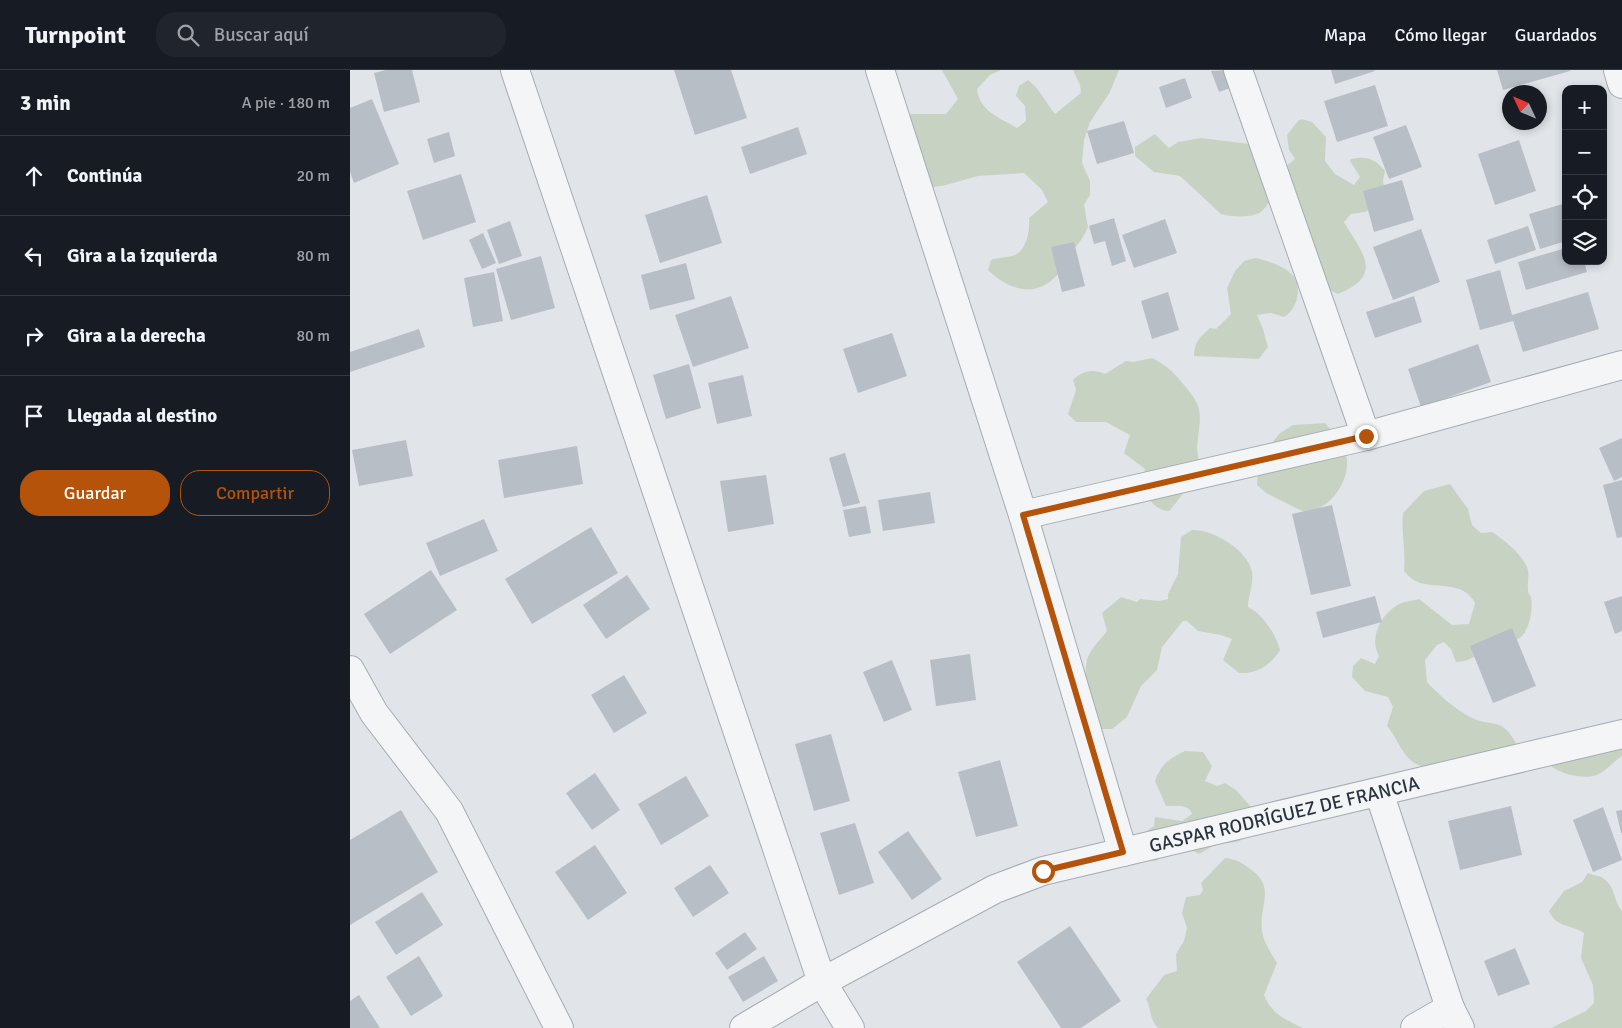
<!DOCTYPE html>
<html lang="es">
<head>
<meta charset="utf-8">
<style>
	:root { --surface:#171b24; --page:#20242c; --text:#f1f3f6; --muted:#9ea1a6; --line:#363941; --accent:#b45309 }
	body { margin:0; font-family:Signika,sans-serif; background:var(--page); color:var(--text) }
	.controls { position:absolute; right:15px; top:15px; display:grid; overflow:hidden; border-radius:10px; box-shadow:0 2px 8px #0003 }
	.controls button { width:45px; height:45px; display:grid; place-items:center; padding:0; border:0; border-bottom:1px solid var(--line); background:var(--surface); color:var(--text); font:25px sans-serif }
	.compass { position:absolute; left:1152px; top:15px; width:45px; height:45px; border-radius:50%; background:var(--surface); box-shadow:0 2px 8px #0003; rotate:314deg }
	.stop { position:absolute; width:15px; height:15px; margin:-11px; border:4px solid #b45309; border-radius:50%; background:#fff }
	.stop.end { background:#b45309; border-color:#fff; box-shadow:0 1px 5px #0008 }
	.list { margin:0; padding:0; list-style:none }
	h2 { display:flex; justify-content:space-between; align-items:center; height:65px; margin:0; padding:0 20px; font-size:21px }
	h2 small { font-size:16px; font-weight:400; color:var(--muted) }
	.list li { display:grid; grid-template-columns:32px 1fr auto; gap:15px; align-items:center; box-sizing:border-box; height:80px; padding:0 20px; border-top:1px solid var(--line) }
	.list b { display:block; font-size:19px; white-space:nowrap }
	.list em { font-size:16px; font-style:normal; color:var(--muted) }
	.actions { display:flex; gap:10px; padding:15px 20px }
	.actions a { flex:1; padding:11px 0; border:1px solid var(--accent); border-radius:20px; text-align:center; font-size:18px; color:var(--accent) }
	.actions .main { background:var(--accent); color:#fff }
	.icon { flex:none; width:28px; height:28px; fill:none; stroke:currentColor; stroke-width:2; stroke-linecap:round; stroke-linejoin:round }
	.map { position:relative; flex:none; width:1272px; height:958px; overflow:hidden }
	header { display:flex; align-items:center; gap:30px; box-sizing:border-box; height:70px; padding:0 25px; background:var(--surface); border-bottom:1px solid var(--line) }
	header strong { font-size:24px }
	nav { display:flex; gap:28px; margin-inline-start:auto; font-size:18px }
	.search { width:350px; height:45px; background:var(--page); display:flex; align-items:center; gap:12px; box-sizing:border-box; padding:0 18px; border-radius:20px; color:var(--muted); font-size:19px }
	main { display:flex }
	aside { flex:1; background:var(--surface) }
	.map>svg:first-child { display:block }
</style>
</head>
<body>
<header>
<strong>Turnpoint</strong>
<div class="search"><svg class="icon" aria-label="search" viewBox="0 0 24 24"><circle cx="10" cy="10" r="6"/><path d="M15 15l6 6"/></svg>Buscar aquí</div>
<nav><a>Mapa</a><a>Cómo llegar</a><a>Guardados</a></nav>
</header>
<main>
<aside>
<h2>3 min<small>A pie · 180 m</small></h2>
<ul class="list">
<li><svg class="icon" aria-label="ahead" viewBox="0 0 24 24"><path d="M12 20V5M6 11l6-6 6 6"/></svg><div><b>Continúa</b></div><em>20 m</em></li>
<li><svg class="icon" aria-label="left" viewBox="0 0 24 24"><path d="M17 20v-9H6M10 6l-5 5 5 5"/></svg><div><b>Gira a la izquierda</b></div><em>80 m</em></li>
<li><svg class="icon" aria-label="right" viewBox="0 0 24 24"><path d="M7 20v-9h11M14 6l5 5-5 5"/></svg><div><b>Gira a la derecha</b></div><em>80 m</em></li>
<li><svg class="icon" aria-label="arrive" viewBox="0 0 24 24"><path d="M6 21V4h12l-3 4 3 4H6"/></svg><div><b>Llegada al destino</b></div></li>
</ul>
<div class="actions"><a class="main">Guardar</a><a>Compartir</a></div>
</aside>
<div class="map">
<svg width="1272" height="958" viewBox="0 0 1272 958">
	<rect width="100%" height="100%" fill="#e1e5e9"/>
	<!-- green -->
	<path fill="#c8d2c2" d="M 592,0 L 651,0 L 640,5 L 627,19 C 629,41 650,48 667,58 L 676,51 L 675,36 L 666,26 L 669,16 L 678,10 C 691,20 695,32 705,44 L 731,23 L 730,15 L 723,0 L 769,0 L 760,22 L 740,52 L 734,70 L 732,93 L 740,111 L 740,125 L 734,135 L 738,157 C 733,170 724,178 717,190 C 714,194 713,199 709,203 C 687,229 660,221 638,200 L 641,190 C 648,187 658,188 665,185 C 677,179 680,160 679,148 L 698,132 L 692,120 L 674,103 L 628,106 L 596,115 L 565,120 L 547,59 L 561,44 L 596,44 L 608,29 Z
		M 952,49 L 962,52 L 976,67 L 975,91 L 985,104 L 1004,115 L 1010,107 L 1000,91 L 1001,89 C 1017,86 1024,88 1035,101 L 1033,110 L 1036,131 L 1015,142 L 1001,144 L 994,152 C 1012,183 1035,205 988,224 L 977,219 L 921,129 C 918,133 915,139 911,142 C 902,148 881,147 871,144 L 830,106 L 804,102 L 785,86 L 785,77 L 805,64 L 819,78 L 828,72 L 851,68 L 899,74 L 906,75 L 935,97 L 945,89 L 939,80 L 937,65 L 948,51 Z
		M 905,188 C 916,190 928,194 938,201 C 954,212 949,238 934,247 L 921,243 L 907,245 L 913,259 L 918,277 L 909,289 L 844,286 C 844,272 850,267 860,258 L 866,259 L 881,244 L 877,218 L 885,201 L 894,191 Z
		M 802,288 C 814,294 820,299 829,309 C 855,339 851,340 847,377 C 847,383 849,388 849,393 C 847,404 827,433 819,441 C 799,440 791,417 795,399 L 774,383 L 780,365 L 756,352 L 726,352 L 718,344 L 726,320 L 723,310 C 731,301 744,298 755,304 L 776,291 L 783,292 Z
		M 975,353 C 983,362 991,371 995,382 C 1003,402 987,430 969,438 C 965,440 959,441 954,442 L 916,423 L 907,415 L 909,389 L 930,363 L 943,355 Z
		M 1100,414 L 1118,439 L 1122,455 L 1131,463 L 1142,462 C 1155,471 1170,482 1177,497 C 1180,505 1177,512 1178,520 C 1178,524 1180,524 1181,527 C 1183,539 1180,559 1171,567 C 1161,575 1149,575 1138,580 C 1125,585 1122,591 1106,592 L 1101,579 L 1094,572 L 1087,575 L 1075,590 L 1077,612 C 1089,625 1105,639 1120,647 C 1142,658 1151,646 1166,673 L 1163,685 L 1074,697 C 1053,692 1050,671 1037,656 L 1043,637 L 1038,627 L 1015,621 L 1002,607 L 1003,596 L 1011,588 L 1025,594 L 1029,586 C 1019,569 1030,546 1046,536 C 1053,531 1062,531 1069,529 L 1102,555 L 1119,554 L 1125,533 C 1114,512 1090,518 1070,513 C 1064,511 1058,506 1054,501 C 1056,481 1051,463 1053,443 L 1074,421 Z
		M 842,460 C 863,459 898,480 902,502 C 904,513 898,526 898,537 C 913,544 926,565 930,580 C 921,595 907,604 889,603 L 873,590 L 882,569 L 871,565 L 848,561 L 837,551 L 833,551 L 812,577 L 807,600 L 791,616 L 777,647 L 762,659 L 752,659 L 749,656 C 743,636 732,611 737,590 C 740,579 750,570 757,561 L 752,543 L 771,527 L 787,532 L 790,529 L 809,531 L 818,529 L 818,524 L 828,504 L 831,467 Z
		M 1272,649 L 1272,686 C 1264,691 1255,702 1247,705 C 1234,710 1208,704 1199,694 Z
		M 835,681 L 853,682 L 862,696 L 855,711 L 867,716 L 875,713 L 886,720 L 902,738 L 905,760 C 888,777 882,770 864,776 C 859,777 854,782 849,784 L 833,776 L 821,780 L 806,791 L 798,790 L 784,770 L 804,756 L 805,747 L 832,751 L 842,744 C 839,734 826,736 816,736 L 805,711 C 810,695 821,687 835,681 Z
		M 875,788 C 885,789 891,792 899,798 C 927,817 909,834 912,861 C 914,873 921,883 927,893 L 914,925 C 922,945 935,949 953,958 L 808,958 C 799,949 802,940 796,929 L 814,905 L 827,901 L 826,884 L 834,871 L 837,858 L 832,843 L 836,827 L 850,825 L 853,820 L 851,813 Z
		M 1238,803 C 1244,806 1250,805 1254,809 C 1265,816 1264,832 1272,841 L 1272,958 L 1201,958 L 1236,941 L 1244,933 L 1243,915 L 1231,888 L 1234,863 C 1223,855 1206,858 1199,841 L 1214,821 L 1232,812 Z"/>
	<!-- building -->
	<path fill="#b8bec5" d="M 36,0 L 62,0 L 70,32 L 34,42 L 24,3 Z
		M 324,0 L 381,0 L 397,48 L 345,65 Z
		M 881,0 L 886,16 L 869,22 L 861,1 Z
		M 981,0 L 1024,0 L 1025,1 L 985,14 Z
		M 1147,0 L 1220,0 L 1220,1 L 1153,20 Z
		M 835,8 L 842,28 L 816,38 L 809,17 Z
		M 1025,15 L 1038,56 L 987,72 L 974,31 Z
		M 22,29 L 49,94 L 4,113 L 0,102 L 0,38 Z
		M 774,51 L 784,83 L 747,94 L 737,61 Z
		M 1056,55 L 1072,97 L 1039,109 L 1023,67 Z
		M 448,57 L 457,84 L 400,104 L 391,77 Z
		M 99,62 L 105,86 L 84,93 L 77,69 Z
		M 1169,70 L 1186,121 L 1145,135 L 1128,84 Z
		M 111,104 L 126,152 L 73,170 L 57,121 Z
		M 1052,110 L 1064,150 L 1024,162 L 1013,121 Z
		M 357,125 L 372,173 L 310,193 L 295,145 Z
		M 1216,133 L 1216,171 L 1190,179 L 1179,144 Z
		M 764,148 L 776,191 L 762,196 L 755,171 L 744,174 L 739,156 Z
		M 815,149 L 827,183 L 784,198 L 772,165 Z
		M 160,151 L 172,186 L 149,194 L 137,160 Z
		M 1178,156 L 1186,180 L 1145,194 L 1137,170 Z
		M 1071,159 L 1090,212 L 1043,230 L 1023,177 Z
		M 133,163 L 146,193 L 132,199 L 119,170 Z
		M 724,172 L 735,216 L 712,222 L 701,177 Z
		M 1216,178 L 1216,191 L 1234,191 L 1237,202 L 1176,220 L 1168,192 Z
		M 191,186 L 205,238 L 161,250 L 146,199 Z
		M 336,193 L 345,229 L 300,240 L 291,205 Z
		M 1150,200 L 1162,245 L 1238,222 L 1249,259 L 1173,282 L 1163,251 L 1130,260 L 1116,210 Z
		M 144,202 L 153,251 L 123,257 L 114,208 Z
		M 818,222 L 829,260 L 802,269 L 791,231 Z
		M 381,226 L 399,278 L 343,297 L 325,245 Z
		M 1064,226 L 1072,252 L 1025,268 L 1016,242 Z
		M 69,259 L 75,277 L 0,302 L 0,282 Z
		M 542,263 L 557,306 L 508,323 L 493,279 Z
		M 1128,274 L 1141,312 L 1071,337 L 1058,299 Z
		M 339,294 L 351,338 L 316,349 L 303,305 Z
		M 393,305 L 402,346 L 367,354 L 358,313 Z
		M 1272,368 L 1272,407 L 1264,411 L 1249,378 Z
		M 56,370 L 63,406 L 9,416 L 2,380 Z
		M 227,376 L 233,414 L 154,428 L 148,390 Z
		M 495,383 L 510,433 L 493,437 L 479,388 Z
		M 416,405 L 424,454 L 378,462 L 370,411 Z
		M 1272,410 L 1272,467 L 1267,468 L 1253,415 Z
		M 580,422 L 585,453 L 533,461 L 528,430 Z
		M 982,435 L 1001,516 L 961,525 L 942,444 Z
		M 516,436 L 521,463 L 499,467 L 493,440 Z
		M 134,449 L 148,481 L 90,506 L 76,473 Z
		M 241,457 L 268,503 L 182,554 L 155,509 Z
		M 81,500 L 107,540 L 40,584 L 14,544 Z
		M 277,505 L 300,539 L 256,569 L 233,535 Z
		M 1025,526 L 1032,552 L 973,568 L 966,542 Z
		M 1272,526 L 1272,561 L 1265,564 L 1254,532 Z
		M 1162,558 L 1186,616 L 1143,633 L 1120,576 Z
		M 620,584 L 626,630 L 586,636 L 580,590 Z
		M 542,590 L 562,640 L 534,652 L 513,602 Z
		M 274,605 L 297,643 L 264,663 L 241,625 Z
		M 481,664 L 500,731 L 464,741 L 445,674 Z
		M 650,690 L 668,756 L 626,767 L 608,702 Z
		M 245,703 L 270,740 L 242,760 L 216,723 Z
		M 336,706 L 359,746 L 311,775 L 288,734 Z
		M 1161,736 L 1172,785 L 1110,800 L 1098,751 Z
		M 1253,737 L 1272,790 L 1243,802 L 1223,750 Z
		M 51,740 L 88,802 L 0,855 L 0,770 Z
		M 1272,740 L 1272,763 L 1271,763 L 1266,741 Z
		M 505,753 L 524,813 L 489,825 L 470,763 Z
		M 558,761 L 592,809 L 562,830 L 528,782 Z
		M 245,775 L 277,823 L 238,850 L 205,802 Z
		M 360,795 L 379,823 L 343,847 L 324,818 Z
		M 72,822 L 93,855 L 46,885 L 25,852 Z
		M 720,856 L 771,931 L 731,958 L 711,958 L 667,892 Z
		M 395,862 L 407,879 L 377,900 L 365,883 Z
		M 1165,878 L 1180,914 L 1148,926 L 1134,891 Z
		M 69,886 L 93,926 L 61,946 L 36,907 Z
		M 414,886 L 428,911 L 393,932 L 378,907 Z
		M 9,925 L 30,958 L 0,958 L 0,931 Z"/>
	<g fill="none" stroke-linecap="round" stroke-linejoin="round">
		<defs>
			<g id="street">
				<path d="M 165,0 L 472,912 L 500,958"/>
				<path d="M 530,0 L 673,445 L 773,782"/>
				<path d="M 888,0 L 1016,366"/>
				<path d="M 1268,0 L 1272,14"/>
				<path d="M 673,445 L 1016,366 L 1272,295"/>
				<path d="M 0,600 L 24,643 L 99,741 L 209,958"/>
				<path d="M 1029,722 L 1100,938 L 1110,958"/>
				<path id="s1" d="M 394,958 L 472,912 L 645,819 L 693,801 L 1272,664"/>
				<path d="M 1065,958 L 1100,938"/>
			</g>
		</defs>
		<!-- street casing -->
		<use href="#street" stroke="#a6acb3" stroke-width="30"/>
		<!-- street -->
		<use href="#street" stroke="#f3f5f7" stroke-width="28"/>
	</g>
	<g fill="none" stroke-linecap="round" stroke-linejoin="round">
		<!-- route -->
		<path stroke="#b45309" stroke-width="6" d="M 693,801 L 773,782 L 673,445 L 1016,366"/>
	</g>
	<g text-anchor="middle" stroke-width="4.5" stroke-linejoin="round" paint-order="stroke">
		<!-- street labels -->
		<g font-size="19" fill="#2a3440" stroke="#f0f3f6">
			<text dy="7" stroke="none"><textPath href="#s1" startOffset="586">GASPAR RODRÍGUEZ DE FRANCIA</textPath></text>
		</g>
	</g>
</svg>
<div class="controls">
<button>+</button>
<button>−</button>
<button><svg class="icon" aria-label="locate" viewBox="0 0 24 24"><circle cx="12" cy="12" r="6"/><path d="M12 2v4M12 18v4M2 12h4M18 12h4"/></svg></button>
<button><svg class="icon" aria-label="layers" viewBox="0 0 24 24"><path d="M12 4l9 5-9 5-9-5zM3 14l9 5 9-5"/></svg></button>
</div>
<svg class="compass" viewBox="-18 -18 36 36"><path d="M0-13l5 13h-10z" fill="#e53935"/><path d="M0 13l5-13h-10z" fill="#9ea1a6"/></svg>
<div class="stop" style="left:693px;top:801px"></div>
<div class="stop end" style="left:1016px;top:366px"></div>
</div>
</main>
</body>
</html>
